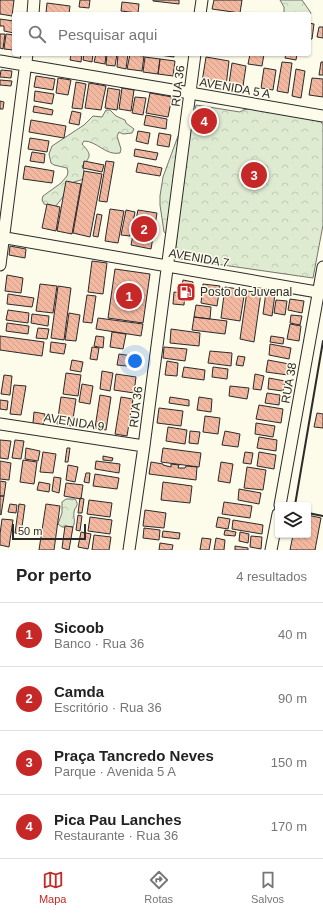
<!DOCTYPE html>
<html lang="pt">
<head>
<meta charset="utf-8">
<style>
	:root { --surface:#fff; --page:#f6f6f6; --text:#222; --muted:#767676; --line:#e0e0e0; --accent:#c62828 }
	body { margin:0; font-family:Helvetica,sans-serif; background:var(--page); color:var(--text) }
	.controls { position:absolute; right:12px; bottom:12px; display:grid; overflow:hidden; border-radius:4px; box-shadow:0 1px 3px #0004 }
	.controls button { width:36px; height:36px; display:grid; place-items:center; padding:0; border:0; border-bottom:1px solid var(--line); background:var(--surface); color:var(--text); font:20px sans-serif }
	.scale { position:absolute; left:12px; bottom:10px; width:74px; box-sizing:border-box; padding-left:4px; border:2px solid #2b2b2b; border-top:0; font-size:11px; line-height:14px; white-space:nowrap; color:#2b2b2b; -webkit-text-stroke:3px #fdfbea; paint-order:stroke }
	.you { position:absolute; left:135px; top:361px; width:14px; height:14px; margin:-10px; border:3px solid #fff; border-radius:50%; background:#1a73e8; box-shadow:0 0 0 6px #1a73e833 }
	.badge { display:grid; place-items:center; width:26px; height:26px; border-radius:50%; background:var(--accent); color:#fff; font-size:13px; font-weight:700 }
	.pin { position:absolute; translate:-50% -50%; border:2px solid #fff; box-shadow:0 1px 4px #0006 }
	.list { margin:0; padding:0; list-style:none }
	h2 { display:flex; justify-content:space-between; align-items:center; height:52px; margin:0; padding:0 16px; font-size:17px }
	h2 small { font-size:13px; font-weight:400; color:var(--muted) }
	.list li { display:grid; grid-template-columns:26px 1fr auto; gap:12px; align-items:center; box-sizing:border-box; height:64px; padding:0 16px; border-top:1px solid var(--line) }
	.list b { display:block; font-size:15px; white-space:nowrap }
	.list p { margin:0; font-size:13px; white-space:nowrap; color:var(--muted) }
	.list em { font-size:13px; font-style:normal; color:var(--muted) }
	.icon { flex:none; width:22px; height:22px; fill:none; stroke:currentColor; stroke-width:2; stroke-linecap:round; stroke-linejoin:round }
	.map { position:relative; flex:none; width:323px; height:550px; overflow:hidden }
	.search { position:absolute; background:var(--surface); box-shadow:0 1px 3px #0004; left:12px; right:12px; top:12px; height:44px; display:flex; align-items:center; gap:10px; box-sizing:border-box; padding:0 14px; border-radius:4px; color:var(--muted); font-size:15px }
	.sheet { height:308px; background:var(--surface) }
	nav { display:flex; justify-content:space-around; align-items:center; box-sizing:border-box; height:56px; border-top:1px solid var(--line); background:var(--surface); font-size:11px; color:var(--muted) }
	nav a { display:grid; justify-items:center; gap:2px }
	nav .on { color:var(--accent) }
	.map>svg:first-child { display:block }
</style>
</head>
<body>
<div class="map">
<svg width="323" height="550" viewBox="0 0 323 550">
	<defs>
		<pattern id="forest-crowns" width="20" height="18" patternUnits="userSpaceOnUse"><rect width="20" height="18" fill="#deebd1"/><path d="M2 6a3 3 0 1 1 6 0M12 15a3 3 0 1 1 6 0" fill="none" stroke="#bfcab4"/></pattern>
		<pattern id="building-back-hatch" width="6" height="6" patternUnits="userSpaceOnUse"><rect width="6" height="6" fill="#f2b8a0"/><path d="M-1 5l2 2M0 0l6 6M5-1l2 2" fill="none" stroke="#d09e8a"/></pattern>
	</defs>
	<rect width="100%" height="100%" fill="#fdfbea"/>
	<!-- forest -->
	<path fill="url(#forest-crowns)" stroke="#74746e" d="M 280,0 L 302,0 L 311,13 L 309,16 L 309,14 L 284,14 L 284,7 Z
		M 196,105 L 240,112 L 243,110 L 253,108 L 320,120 L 323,125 L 323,225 L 313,278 L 174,258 L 177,236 L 171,237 L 164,232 L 160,205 L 160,196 L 163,177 L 178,136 L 183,129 L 189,123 L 193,122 Z
		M 106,110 L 110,110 L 116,116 L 125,120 L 126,123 L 134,129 L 132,133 L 123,134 L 119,132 L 117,136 L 121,149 L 120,153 C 106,156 97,141 84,141 L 82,144 C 91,154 92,156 82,166 L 84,171 L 84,179 L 71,183 L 67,187 L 63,197 L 55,207 L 44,204 L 42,200 L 43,196 L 61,183 L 67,176 L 68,172 L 67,168 L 54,165 L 51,163 L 49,154 L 52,146 L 84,125 L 93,116 L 102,117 Z
		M 66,499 L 75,499 C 80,506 75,506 74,512 C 73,518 76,520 73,527 L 62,527 L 58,524 L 62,513 L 62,502 Z"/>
	<!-- building -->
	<path fill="url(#building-back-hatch)" stroke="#2b2b2b" d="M 0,0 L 14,0 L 12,16 L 0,14 Z
		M 80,0 L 90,0 L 89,8 L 79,7 Z
		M 153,0 L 179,0 L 179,4 L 153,1 Z
		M 214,0 L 242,0 L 240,13 L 212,9 Z
		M 122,2 L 139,4 L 138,13 L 121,11 Z
		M 47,3 L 70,6 L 69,14 L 46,13 Z
		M 0,19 L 14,21 L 14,33 L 4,31 L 4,26 L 0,26 Z
		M 309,23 L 314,24 L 312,39 L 309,39 Z
		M 319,27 L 323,27 L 323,38 L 317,37 Z
		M 0,34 L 5,34 L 3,49 L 0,48 Z
		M 6,34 L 14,35 L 14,50 L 4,49 Z
		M 71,54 L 82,54 L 81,62 L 70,60 Z
		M 84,54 L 93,54 L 92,62 L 83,60 Z
		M 96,54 L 106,54 L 105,64 L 94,62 Z
		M 107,54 L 117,54 L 115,66 L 106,65 Z
		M 118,54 L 128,54 L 126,69 L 117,67 Z
		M 130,54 L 144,56 L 142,71 L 127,69 Z
		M 159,54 L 174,54 L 174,57 L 159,55 Z
		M 250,54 L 264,54 L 262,66 L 248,64 Z
		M 286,54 L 297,54 L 296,60 L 285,58 Z
		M 145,57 L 160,59 L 158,74 L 143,72 Z
		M 206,57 L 229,61 L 226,86 L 202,82 Z
		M 160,59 L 175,61 L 173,76 L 158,74 Z
		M 282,62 L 292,63 L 288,93 L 277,91 Z
		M 321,62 L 323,62 L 323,75 L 319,75 Z
		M 232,63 L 246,66 L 243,86 L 229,84 Z
		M 264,68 L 276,70 L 273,90 L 261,88 Z
		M 296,69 L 305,71 L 301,98 L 292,96 Z
		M 1,70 L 12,71 L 11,78 L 0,77 Z
		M 36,76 L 55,79 L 53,90 L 34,87 Z
		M 58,78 L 71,80 L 68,95 L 56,93 Z
		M 312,78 L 323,79 L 323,97 L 309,95 Z
		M 0,80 L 12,81 L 11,86 L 0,85 Z
		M 76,82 L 86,84 L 82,109 L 72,108 Z
		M 89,83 L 106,86 L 101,110 L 85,108 Z
		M 108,88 L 120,90 L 117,110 L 105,108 Z
		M 122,88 L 134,90 L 131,111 L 119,109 Z
		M 35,91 L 54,94 L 52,104 L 34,101 Z
		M 150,93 L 172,97 L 168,117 L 146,113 Z
		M 135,97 L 146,98 L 143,115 L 132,113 Z
		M 0,101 L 4,102 L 3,109 L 0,109 Z
		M 34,106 L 53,110 L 52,115 L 33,112 Z
		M 72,111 L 81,113 L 79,125 L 69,123 Z
		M 146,115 L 167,119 L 166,129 L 144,125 Z
		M 199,115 L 210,116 L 209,128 L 198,127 Z
		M 31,120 L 66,126 L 64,138 L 29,132 Z
		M 138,131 L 150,133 L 148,144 L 136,141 Z
		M 159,133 L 171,135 L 169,147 L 157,145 Z
		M 30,138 L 49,141 L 47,152 L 28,149 Z
		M 135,149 L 158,153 L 156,160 L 134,156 Z
		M 32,152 L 45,154 L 44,163 L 30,161 Z
		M 84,161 L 104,165 L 102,172 L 83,168 Z
		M 106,161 L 114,162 L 107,202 L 99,201 Z
		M 138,163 L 162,168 L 160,176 L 136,172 Z
		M 25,166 L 54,171 L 52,183 L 23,179 Z
		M 84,171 L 102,174 L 90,237 L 73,233 Z
		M 66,181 L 81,184 L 72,234 L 57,231 Z
		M 47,204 L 60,207 L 56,231 L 42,228 Z
		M 110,209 L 124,211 L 118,243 L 105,241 Z
		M 126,210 L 135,212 L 130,236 L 121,235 Z
		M 138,210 L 157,213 L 151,249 L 131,245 Z
		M 97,214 L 102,215 L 98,237 L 93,236 Z
		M 10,246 L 26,249 L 25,258 L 9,255 Z
		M 92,261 L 107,263 L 103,294 L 88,292 Z
		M 115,269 L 150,274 L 143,323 L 108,318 Z
		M 7,275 L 23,278 L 21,293 L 5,291 Z
		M 183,280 L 193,282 L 191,294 L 185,293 L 184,305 L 173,304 L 174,292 L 181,293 Z
		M 40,284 L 57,286 L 53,313 L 36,311 Z
		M 203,284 L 220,286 L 217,306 L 201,303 Z
		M 58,286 L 71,288 L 64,340 L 51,338 Z
		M 225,287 L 245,290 L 240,321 L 221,318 Z
		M 247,291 L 261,293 L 254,342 L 240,339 Z
		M 266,292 L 275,294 L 272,316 L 263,314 Z
		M 8,294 L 34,298 L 32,307 L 7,304 Z
		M 87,295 L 96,296 L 92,323 L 83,322 Z
		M 290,299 L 304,301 L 302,313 L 288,310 Z
		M 276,300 L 287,301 L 285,315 L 274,313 Z
		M 196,305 L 211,307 L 210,319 L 194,317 Z
		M 8,310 L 29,313 L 28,323 L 6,320 Z
		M 69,313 L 80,315 L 76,341 L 65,340 Z
		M 32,314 L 49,316 L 48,326 L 31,323 Z
		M 291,315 L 302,316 L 300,325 L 290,323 Z
		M 194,317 L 227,321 L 225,334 L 192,330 Z
		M 98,318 L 143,324 L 141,336 L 96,329 Z
		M 7,323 L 29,326 L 28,334 L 6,331 Z
		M 290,324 L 301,326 L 299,341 L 287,339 Z
		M 38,328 L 49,329 L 47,339 L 36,338 Z
		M 171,329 L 200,333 L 199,346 L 170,343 Z
		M 112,332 L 126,334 L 123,349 L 110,347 Z
		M 0,336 L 44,342 L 42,356 L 0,350 Z
		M 96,336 L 104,337 L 103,348 L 94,346 Z
		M 271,336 L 284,338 L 283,344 L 270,342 Z
		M 51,342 L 66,344 L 64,354 L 50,352 Z
		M 270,344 L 291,348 L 289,359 L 269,355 Z
		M 92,347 L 99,348 L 97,360 L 90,359 Z
		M 164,347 L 187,349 L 185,361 L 163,358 Z
		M 210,351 L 232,353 L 231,366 L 208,363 Z
		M 119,354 L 139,357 L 137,367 L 117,365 Z
		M 238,356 L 245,357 L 243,366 L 236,365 Z
		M 72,360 L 83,362 L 81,372 L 70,370 Z
		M 268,360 L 289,364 L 288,375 L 266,372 Z
		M 167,361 L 178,363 L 177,376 L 165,375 Z
		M 184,367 L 205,370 L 204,380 L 182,377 Z
		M 213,367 L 228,369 L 227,379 L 212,377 Z
		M 102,371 L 113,373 L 110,391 L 100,389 Z
		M 66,373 L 81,375 L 78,396 L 63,394 Z
		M 116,374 L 136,377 L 134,393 L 114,390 Z
		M 255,374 L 264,376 L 261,390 L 253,389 Z
		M 4,375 L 12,376 L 10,395 L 1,394 Z
		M 269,378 L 285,381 L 283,391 L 268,389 Z
		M 82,384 L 93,386 L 90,404 L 79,402 Z
		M 14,385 L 26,386 L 21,415 L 10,414 Z
		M 230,386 L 249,388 L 247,399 L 229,396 Z
		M 267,393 L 280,395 L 279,405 L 265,403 Z
		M 100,395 L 111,397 L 106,430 L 95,428 Z
		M 61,397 L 76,399 L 72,426 L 57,424 Z
		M 121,397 L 133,399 L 127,436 L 115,434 Z
		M 170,397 L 189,400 L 189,406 L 169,403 Z
		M 199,397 L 212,399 L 211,412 L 197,410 Z
		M 0,400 L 8,401 L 7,410 L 0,409 Z
		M 259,405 L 283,409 L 281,423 L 256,419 Z
		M 159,408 L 183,411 L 181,426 L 157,423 Z
		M 34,412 L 45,414 L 43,425 L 33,423 Z
		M 317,413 L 323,414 L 323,428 L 314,427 Z
		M 205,416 L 220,418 L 218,434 L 203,432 Z
		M 256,423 L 275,426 L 273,437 L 255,434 Z
		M 168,427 L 187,430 L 185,444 L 166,441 Z
		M 190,431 L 200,432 L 198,444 L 189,443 Z
		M 225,431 L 240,434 L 238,447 L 222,445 Z
		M 259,437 L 277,440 L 276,451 L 257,448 Z
		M 0,440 L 11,441 L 8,459 L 0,458 Z
		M 15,440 L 24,441 L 21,459 L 12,458 Z
		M 26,448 L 40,451 L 38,461 L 25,459 Z
		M 67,448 L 70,448 L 68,462 L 65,462 Z
		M 163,448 L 201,453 L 199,467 L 161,462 Z
		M 43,452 L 56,454 L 53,473 L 40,472 Z
		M 245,452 L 253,453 L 251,464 L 243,463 Z
		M 259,452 L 276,455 L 274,469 L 257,466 Z
		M 103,456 L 113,458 L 112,461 L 103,460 Z
		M 23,460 L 37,462 L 34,484 L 20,482 Z
		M 0,461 L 11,463 L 9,480 L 0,479 Z
		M 96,461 L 120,464 L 119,473 L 95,469 Z
		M 151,462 L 163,464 L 163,465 L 171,467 L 171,464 L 179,465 L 178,468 L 185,468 L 186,466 L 197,467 L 196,480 L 149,474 Z
		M 221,462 L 233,464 L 230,483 L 218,481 Z
		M 68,465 L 78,467 L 75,482 L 66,480 Z
		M 247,467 L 266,470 L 263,490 L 244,488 Z
		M 86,473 L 90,473 L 89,483 L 84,482 Z
		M 95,474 L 119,478 L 117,489 L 93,486 Z
		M 54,477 L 61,478 L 59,493 L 52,491 Z
		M 0,481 L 6,482 L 4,496 L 0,496 Z
		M 39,482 L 50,484 L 49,492 L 37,490 Z
		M 163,482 L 192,486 L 190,503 L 161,500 Z
		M 66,483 L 83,485 L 81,499 L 64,496 Z
		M 239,489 L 261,493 L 259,504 L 238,500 Z
		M 0,496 L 4,496 L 1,515 L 0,514 Z
		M 80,498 L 84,499 L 82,513 L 78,513 Z
		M 89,500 L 112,503 L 110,517 L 87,514 Z
		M 224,502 L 252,506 L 250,518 L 222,514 Z
		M 10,504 L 17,505 L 16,513 L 8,512 Z
		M 19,504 L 25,505 L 21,534 L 15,533 Z
		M 46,504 L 60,506 L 54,550 L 39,550 Z
		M 145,510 L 166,513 L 164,528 L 143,526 Z
		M 78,515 L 82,516 L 80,531 L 76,530 Z
		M 308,515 L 321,518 L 315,550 L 290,550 L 293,535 L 308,535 Z
		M 90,517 L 112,520 L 110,534 L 88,531 Z
		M 218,517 L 230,519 L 228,529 L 216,527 Z
		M 2,519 L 13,520 L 9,547 L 0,545 L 0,534 Z
		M 233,520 L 263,525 L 262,534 L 232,529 Z
		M 65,526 L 73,527 L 69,550 L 62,548 Z
		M 144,528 L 160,530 L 159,540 L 143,538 Z
		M 225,530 L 236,532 L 235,536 L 224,535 Z
		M 163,531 L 180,533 L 179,539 L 162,537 Z
		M 81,532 L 91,534 L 88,549 L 78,547 Z
		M 240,532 L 249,534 L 248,543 L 239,541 Z
		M 94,535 L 111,537 L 109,550 L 92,550 Z
		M 251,536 L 262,537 L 261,549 L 250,547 Z
		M 202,538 L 211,539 L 209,550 L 200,550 Z
		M 216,538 L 225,540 L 224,550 L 214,550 Z
		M 160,543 L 173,545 L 172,550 L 159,550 Z
		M 235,546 L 248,548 L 248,550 L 235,550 Z"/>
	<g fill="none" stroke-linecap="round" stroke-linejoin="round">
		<defs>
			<path id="minor" d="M 33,14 L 34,0
				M 200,14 L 202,0
				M 0,61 L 190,93 L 323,116
				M 0,237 L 323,293
				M 0,265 L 27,54
				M 0,424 L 144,446
				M 280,505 L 323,267
				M 129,550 L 144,446 L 195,54
				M 271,550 L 278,514"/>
		</defs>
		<!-- minor casing -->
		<use href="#minor" stroke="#2b2b2b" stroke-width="13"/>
		<!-- minor -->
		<use href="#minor" stroke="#fdfbea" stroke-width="11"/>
		<!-- wall -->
		<path stroke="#2b2b2b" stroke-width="2" d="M 295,505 L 323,341
			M 308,513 L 323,516"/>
	</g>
	<!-- icons -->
	<defs>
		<symbol id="fuel-square" viewBox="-11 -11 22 22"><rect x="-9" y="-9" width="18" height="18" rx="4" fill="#c62828" stroke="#fdfbea"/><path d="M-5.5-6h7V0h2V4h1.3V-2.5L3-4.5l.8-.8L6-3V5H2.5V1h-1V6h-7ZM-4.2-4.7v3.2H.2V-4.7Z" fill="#fff"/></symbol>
	</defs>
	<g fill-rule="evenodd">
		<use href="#fuel-square" x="175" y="281" width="22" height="22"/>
	</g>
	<g text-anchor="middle" stroke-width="3" stroke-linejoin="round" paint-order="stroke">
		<!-- street labels -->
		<g font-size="12" fill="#2b2b2b" stroke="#fdfbea">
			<text transform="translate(178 86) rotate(-83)" y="4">RUA 36</text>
			<text transform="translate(235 88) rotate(10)" y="4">AVENIDA 5 A</text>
			<text transform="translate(199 258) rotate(10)" y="4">AVENIDA 7</text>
			<text transform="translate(289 383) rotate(-80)" y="4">RUA 38</text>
			<text transform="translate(136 407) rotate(-83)" y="4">RUA 36</text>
			<text transform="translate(74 422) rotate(9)" y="4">AVENIDA 9</text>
		</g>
		<!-- poi labels -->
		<g font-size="12" fill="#2b2b2b" stroke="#fdfbea" text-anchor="start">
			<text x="200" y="296">Posto do Juvenal</text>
		</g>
	</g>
</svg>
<div class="controls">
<button><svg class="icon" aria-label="layers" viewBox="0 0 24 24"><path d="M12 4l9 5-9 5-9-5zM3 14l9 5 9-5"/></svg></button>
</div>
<div class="scale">50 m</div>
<div class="you"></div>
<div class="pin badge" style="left:129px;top:296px">1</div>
<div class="pin badge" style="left:144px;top:229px">2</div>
<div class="pin badge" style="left:254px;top:175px">3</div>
<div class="pin badge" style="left:204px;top:121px">4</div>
<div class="search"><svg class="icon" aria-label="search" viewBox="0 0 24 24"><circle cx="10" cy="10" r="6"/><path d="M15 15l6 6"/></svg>Pesquisar aqui</div>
</div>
<section class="sheet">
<h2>Por perto<small>4 resultados</small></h2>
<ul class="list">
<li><span class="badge">1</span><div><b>Sicoob</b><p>Banco · Rua 36</p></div><em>40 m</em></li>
<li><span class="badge">2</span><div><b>Camda</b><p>Escritório · Rua 36</p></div><em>90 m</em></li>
<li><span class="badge">3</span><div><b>Praça Tancredo Neves</b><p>Parque · Avenida 5 A</p></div><em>150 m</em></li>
<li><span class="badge">4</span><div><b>Pica Pau Lanches</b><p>Restaurante · Rua 36</p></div><em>170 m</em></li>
</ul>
</section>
<nav>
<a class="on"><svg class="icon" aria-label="map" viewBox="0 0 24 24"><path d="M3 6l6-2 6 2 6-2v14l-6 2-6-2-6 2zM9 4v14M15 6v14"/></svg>Mapa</a>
<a><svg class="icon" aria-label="directions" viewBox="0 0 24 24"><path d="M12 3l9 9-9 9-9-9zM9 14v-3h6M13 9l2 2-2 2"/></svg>Rotas</a>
<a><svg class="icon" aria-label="saved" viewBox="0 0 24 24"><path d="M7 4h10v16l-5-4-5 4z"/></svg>Salvos</a>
</nav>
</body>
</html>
